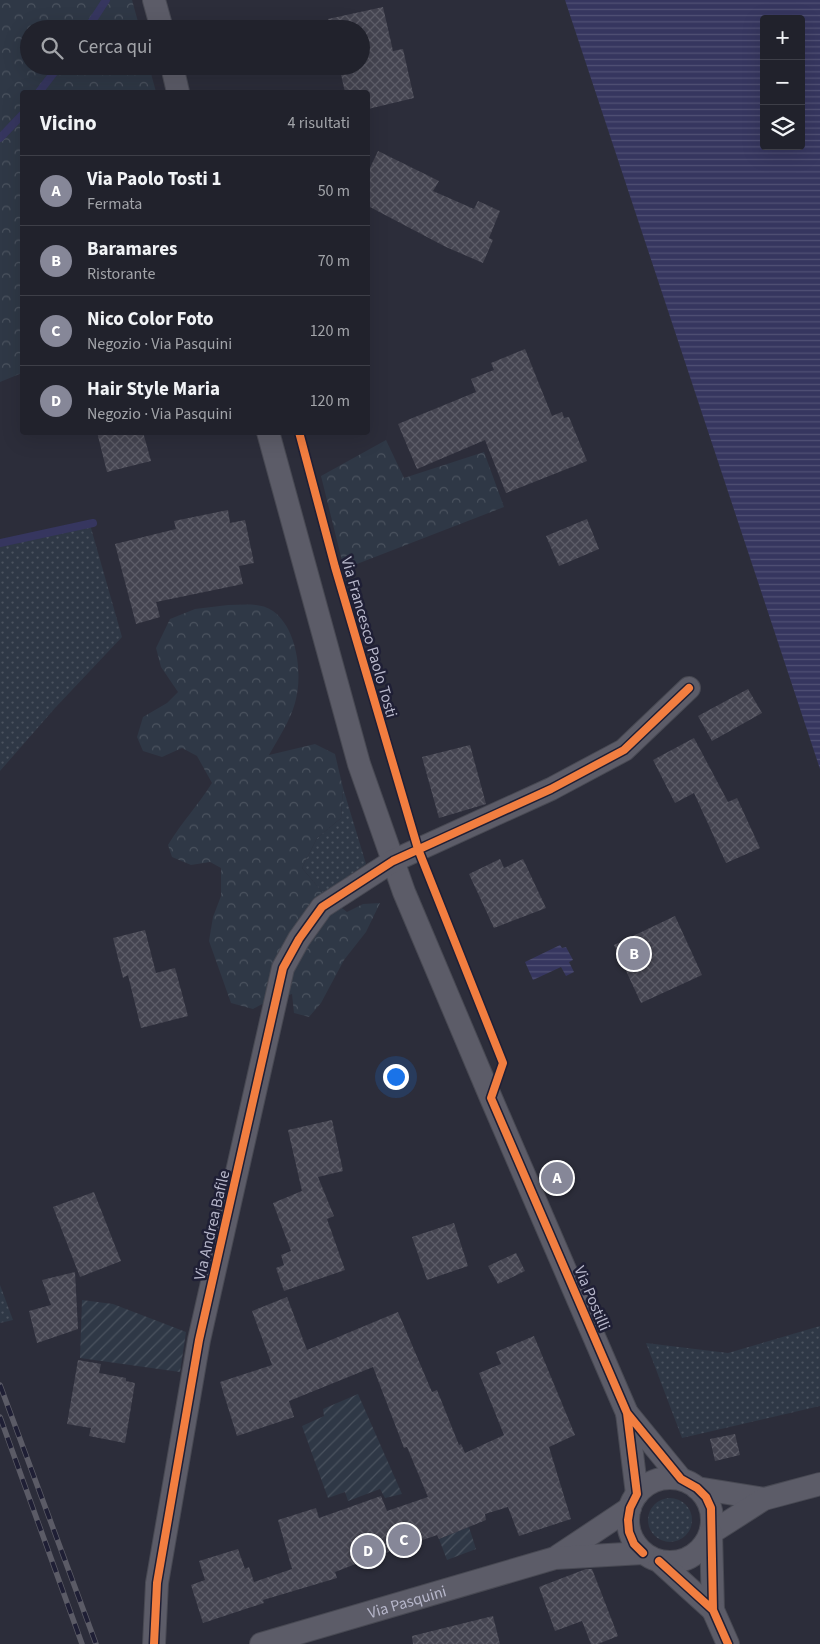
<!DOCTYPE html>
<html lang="it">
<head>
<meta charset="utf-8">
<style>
	:root { --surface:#21222c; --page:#2d2f38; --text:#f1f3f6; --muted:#a2a4a9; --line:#3e3f48; --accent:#868798 }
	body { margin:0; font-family:"Source Sans 3",sans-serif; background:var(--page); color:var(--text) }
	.controls { position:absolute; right:15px; top:15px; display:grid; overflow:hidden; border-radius:5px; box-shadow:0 5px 20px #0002 }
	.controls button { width:45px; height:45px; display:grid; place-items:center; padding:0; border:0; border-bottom:1px solid var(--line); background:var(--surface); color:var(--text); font:25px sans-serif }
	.you { position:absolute; left:395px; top:1076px; width:18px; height:18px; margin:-12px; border:4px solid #fff; border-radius:50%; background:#1a73e8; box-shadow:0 0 0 8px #1a73e833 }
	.badge { display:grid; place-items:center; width:32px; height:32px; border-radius:50%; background:var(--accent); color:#fff; font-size:16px; font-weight:700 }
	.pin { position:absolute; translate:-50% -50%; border:2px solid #fff; box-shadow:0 1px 5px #0006 }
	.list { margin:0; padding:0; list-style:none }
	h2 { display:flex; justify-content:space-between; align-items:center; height:65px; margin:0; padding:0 20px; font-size:21px }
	h2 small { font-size:16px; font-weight:400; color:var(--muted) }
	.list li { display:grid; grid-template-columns:32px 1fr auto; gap:15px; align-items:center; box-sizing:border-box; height:70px; padding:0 20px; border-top:1px solid var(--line) }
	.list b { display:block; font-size:19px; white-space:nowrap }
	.list p { margin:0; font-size:16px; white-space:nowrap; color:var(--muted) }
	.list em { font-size:16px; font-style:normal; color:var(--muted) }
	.icon { flex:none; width:28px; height:28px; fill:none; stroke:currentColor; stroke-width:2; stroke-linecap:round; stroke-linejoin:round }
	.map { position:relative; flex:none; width:820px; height:1644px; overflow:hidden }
	.search { position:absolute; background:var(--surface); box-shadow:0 5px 20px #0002; left:20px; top:20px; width:350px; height:55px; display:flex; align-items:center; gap:12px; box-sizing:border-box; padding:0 18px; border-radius:28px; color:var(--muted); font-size:19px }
	.panel { position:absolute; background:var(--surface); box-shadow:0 5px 20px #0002; left:20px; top:90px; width:350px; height:345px; border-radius:5px }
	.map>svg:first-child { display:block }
</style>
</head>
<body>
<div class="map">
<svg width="820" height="1644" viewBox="0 0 820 1644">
	<defs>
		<pattern id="grass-dots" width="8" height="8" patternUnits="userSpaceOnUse" patternTransform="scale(1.25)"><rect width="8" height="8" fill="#2f3846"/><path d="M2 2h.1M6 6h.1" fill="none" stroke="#4b535f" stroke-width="1.8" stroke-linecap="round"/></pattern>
		<pattern id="forest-crowns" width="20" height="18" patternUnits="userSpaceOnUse" patternTransform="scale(1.25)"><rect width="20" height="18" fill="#2f3846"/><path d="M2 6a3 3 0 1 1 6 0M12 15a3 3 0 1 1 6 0" fill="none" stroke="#4b535f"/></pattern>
		<pattern id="garden-furrows" width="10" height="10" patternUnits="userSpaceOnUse" patternTransform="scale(1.25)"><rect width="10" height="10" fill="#2f3846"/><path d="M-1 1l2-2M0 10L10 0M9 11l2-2" fill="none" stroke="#4b535f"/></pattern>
		<pattern id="water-rules" width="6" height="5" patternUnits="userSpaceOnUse" patternTransform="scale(1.25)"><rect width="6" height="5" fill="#36365f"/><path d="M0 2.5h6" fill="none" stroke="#515175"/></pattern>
		<pattern id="building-cross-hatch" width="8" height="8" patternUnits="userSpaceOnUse" patternTransform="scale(1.25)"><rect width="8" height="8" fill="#444450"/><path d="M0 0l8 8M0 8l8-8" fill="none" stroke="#5d5d68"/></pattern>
	</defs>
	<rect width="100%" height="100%" fill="#2c2d3a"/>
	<!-- grass -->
	<path fill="url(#grass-dots)" d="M 89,521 L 122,637 L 55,708 L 0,771 L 0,540 Z
		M 343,788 L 366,864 L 323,893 L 302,868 L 317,838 L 341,818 Z
		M 0,1285 L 13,1320 L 0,1323 Z
		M 820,1326 L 820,1406 L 682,1438 L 646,1343 L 728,1353 Z
		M648 1520a22 22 0 1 1 44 0a22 22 0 1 1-44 0Z"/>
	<!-- forest -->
	<path fill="url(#forest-crowns)" d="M 0,0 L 132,0 L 140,29 L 29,29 L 29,66 L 149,66 L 156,92 L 22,92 L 22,373 L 0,382 Z
		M 386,440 L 404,478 L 484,452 L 504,507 L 344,569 L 321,476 Z
		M 228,605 C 243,605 260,602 273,611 C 298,629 303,676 295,703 C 290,721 278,739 269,755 L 315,744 L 335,754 L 343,788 L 341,818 L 317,838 L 302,868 L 323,893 L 347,912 L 363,904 L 380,903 L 366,932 L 344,960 L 321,1003 L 309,1017 L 294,1013 L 292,994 L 264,1003 L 253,1009 L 231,1003 L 209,941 L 213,917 L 221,896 L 221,868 L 210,862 L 191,865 L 172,857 L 168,845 C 181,823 199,804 212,783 L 197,756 L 182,748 L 162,757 L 143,751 L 137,737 L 143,717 L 167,703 L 178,692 L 161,667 L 156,648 L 170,619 L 195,609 Z"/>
	<!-- garden -->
	<path fill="url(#garden-furrows)" d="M 82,1300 L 113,1304 L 186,1332 L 180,1372 L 80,1358 Z
		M 358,1394 L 402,1494 L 385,1498 L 380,1489 L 348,1501 L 345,1492 L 328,1498 L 302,1426 L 324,1416 L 323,1409 Z
		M 469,1527 L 476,1549 L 447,1560 L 439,1539 Z"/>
	<!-- water -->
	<path fill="url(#water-rules)" fill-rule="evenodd" d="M 565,0 L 820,0 L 820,769 ZM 764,19 L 801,19 L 801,146 L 764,146 Z
		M 560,945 L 562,948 L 566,947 L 573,960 L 569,962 L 574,972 L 566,976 L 561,967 L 533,980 L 525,962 Z"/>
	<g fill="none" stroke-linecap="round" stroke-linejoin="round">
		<!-- stream -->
		<path stroke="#36365f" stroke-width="8" d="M 87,29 L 106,0
			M 39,92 L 59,66
			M 0,138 L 22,115
			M 0,543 L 93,523"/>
	</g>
	<!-- building -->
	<path fill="url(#building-cross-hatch)" d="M 383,7 L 393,51 L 403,49 L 414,98 L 368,109 L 368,92 L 345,92 L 339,66 L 361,66 L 361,29 L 330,29 L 328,19 Z
		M 378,151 L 439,181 L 433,191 L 474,209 L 478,201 L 500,211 L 489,238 L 493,240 L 483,263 L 446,247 L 368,206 L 368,172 Z
		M 525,349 L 552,416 L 562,412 L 564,418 L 569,417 L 587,461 L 506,493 L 485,440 L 417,469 L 398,424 L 476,392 L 471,379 L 494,370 L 491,363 Z
		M 97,432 L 143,432 L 151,461 L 107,472 Z
		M 228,510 L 230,523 L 245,520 L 254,563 L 239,566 L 243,584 L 156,602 L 160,617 L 136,624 L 115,544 L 176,529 L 174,521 Z
		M 587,519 L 599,549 L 559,566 L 546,536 Z
		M 748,689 L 762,713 L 712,741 L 698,716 Z
		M 694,738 L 728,802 L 737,798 L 760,848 L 726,863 L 694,793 L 675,803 L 653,760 Z
		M 470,745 L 486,804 L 439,818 L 422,757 Z
		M 500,859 L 504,868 L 523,859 L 546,908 L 494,928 L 469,874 Z
		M 675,916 L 702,975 L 641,1003 L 614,945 Z
		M 145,930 L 156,973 L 175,968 L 188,1016 L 141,1028 L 128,975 L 123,978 L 113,938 Z
		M 332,1120 L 343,1171 L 318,1177 L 334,1216 L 327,1219 L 345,1270 L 284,1291 L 276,1268 L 284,1265 L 281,1255 L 291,1251 L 273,1203 L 302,1191 L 288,1130 Z
		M 94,1192 L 121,1261 L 80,1277 L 53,1207 Z
		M 454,1223 L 468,1266 L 427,1280 L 412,1237 Z
		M 516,1253 L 525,1271 L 498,1284 L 488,1266 Z
		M 75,1272 L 78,1329 L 37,1343 L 29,1311 L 51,1305 L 42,1280 Z
		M 287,1297 L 307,1350 L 398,1312 L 432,1392 L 437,1390 L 459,1445 L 461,1444 L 465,1453 L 504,1435 L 479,1373 L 501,1364 L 496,1352 L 534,1336 L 575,1435 L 549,1447 L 571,1519 L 519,1536 L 508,1507 L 485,1514 L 486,1520 L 439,1539 L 437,1535 L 366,1560 L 335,1572 L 337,1578 L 263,1600 L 264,1603 L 203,1623 L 191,1585 L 205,1580 L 199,1561 L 238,1549 L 245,1569 L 249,1567 L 254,1582 L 292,1569 L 278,1520 L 316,1508 L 319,1518 L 381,1496 L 387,1511 L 428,1497 L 407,1447 L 404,1448 L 373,1367 L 289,1401 L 294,1417 L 237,1436 L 220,1382 L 272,1365 L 252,1311 Z
		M 78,1360 L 101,1364 L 99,1373 L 126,1378 L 126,1381 L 135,1383 L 125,1443 L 89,1436 L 91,1428 L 67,1424 Z
		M 735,1434 L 740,1455 L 715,1461 L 710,1439 Z
		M 586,1569 L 592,1569 L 618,1636 L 598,1644 L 591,1644 L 582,1621 L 555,1631 L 539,1587 Z
		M 493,1616 L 500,1644 L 413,1644 L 412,1636 Z"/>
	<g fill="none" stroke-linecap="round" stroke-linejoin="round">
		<defs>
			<g id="street">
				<path d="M 154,0 L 162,29"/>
				<path d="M 172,66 L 178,92"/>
				<path d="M 268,432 L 359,764 L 404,892 L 491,1098 L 627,1413 L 681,1479"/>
				<path d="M 627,1413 L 637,1494"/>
				<circle cx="670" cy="1520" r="42"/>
				<path d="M 697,1488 L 764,1499"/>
				<path d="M 711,1533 L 764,1499 L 820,1484"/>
				<path d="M 711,1533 L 713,1610 L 728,1644"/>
				<path d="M 558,1556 L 630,1508"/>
				<path d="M 659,1561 L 713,1610"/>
				<path d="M 154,1644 L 157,1583 L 199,1340 L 283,968 L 299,939 L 322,907 L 393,861 L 551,789 L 624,750 L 689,688"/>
				<path id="s1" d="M 261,1644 L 555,1558 L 643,1553"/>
			</g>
		</defs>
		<!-- street casing -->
		<use href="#street" stroke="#484953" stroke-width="24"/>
		<!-- street -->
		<use href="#street" stroke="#5c5c68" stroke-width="22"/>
		<defs>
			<path id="rail" d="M 0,1385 L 96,1644
				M 0,1417 L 82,1644"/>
		</defs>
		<!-- rail casing -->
		<use href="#rail" stroke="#5b5b66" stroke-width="5.5"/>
		<!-- rail -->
		<use href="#rail" stroke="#1f1f35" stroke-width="4" stroke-dasharray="11" stroke-linecap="butt"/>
		<defs>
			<path id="cycleway" d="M 299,432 L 335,567 L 418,849 L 503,1063 L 491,1098 L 627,1413 L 681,1479 L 697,1488 L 706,1497 L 711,1508 L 713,1610 L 728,1644
				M 627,1413 L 637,1494 L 630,1508 L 628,1520 L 629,1532 L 634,1544 L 643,1553
				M 659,1561 L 713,1610
				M 154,1644 L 157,1583 L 199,1340 L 283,968 L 299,939 L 322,907 L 393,861 L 551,789 L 624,750 L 689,688"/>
		</defs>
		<!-- cycleway casing -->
		<use href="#cycleway" stroke="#1f1f35" stroke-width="11"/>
		<!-- cycleway -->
		<use href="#cycleway" stroke="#f27e40" stroke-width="8"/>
	</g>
	<g text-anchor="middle" stroke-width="5" stroke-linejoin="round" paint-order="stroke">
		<!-- street labels -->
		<g font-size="16" fill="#b7b7cb" stroke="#1f1f35">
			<text transform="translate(370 637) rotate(74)" y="6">Via Francesco Paolo Tosti</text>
			<text transform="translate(211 1225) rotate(-77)" y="6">Via Andrea Bafile</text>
			<text transform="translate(593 1298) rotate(67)" y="6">Via Postilli</text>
			<text dy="6" stroke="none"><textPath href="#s1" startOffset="152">Via Pasquini</textPath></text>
		</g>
	</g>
</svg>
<div class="controls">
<button>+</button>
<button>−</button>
<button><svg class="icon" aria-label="layers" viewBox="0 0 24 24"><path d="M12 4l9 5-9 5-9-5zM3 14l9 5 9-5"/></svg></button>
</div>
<div class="you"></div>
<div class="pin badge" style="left:557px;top:1178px">A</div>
<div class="pin badge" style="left:634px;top:954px">B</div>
<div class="pin badge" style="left:404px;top:1540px">C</div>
<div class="pin badge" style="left:368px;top:1551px">D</div>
<div class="search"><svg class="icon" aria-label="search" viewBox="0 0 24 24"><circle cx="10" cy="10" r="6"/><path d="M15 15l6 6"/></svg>Cerca qui</div>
<section class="panel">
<h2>Vicino<small>4 risultati</small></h2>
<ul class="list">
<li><span class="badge">A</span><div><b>Via Paolo Tosti 1</b><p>Fermata</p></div><em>50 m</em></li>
<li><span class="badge">B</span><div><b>Baramares</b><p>Ristorante</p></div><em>70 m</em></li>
<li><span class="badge">C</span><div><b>Nico Color Foto</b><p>Negozio · Via Pasquini</p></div><em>120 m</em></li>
<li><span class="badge">D</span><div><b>Hair Style Maria</b><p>Negozio · Via Pasquini</p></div><em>120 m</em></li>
</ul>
</section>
</div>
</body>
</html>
